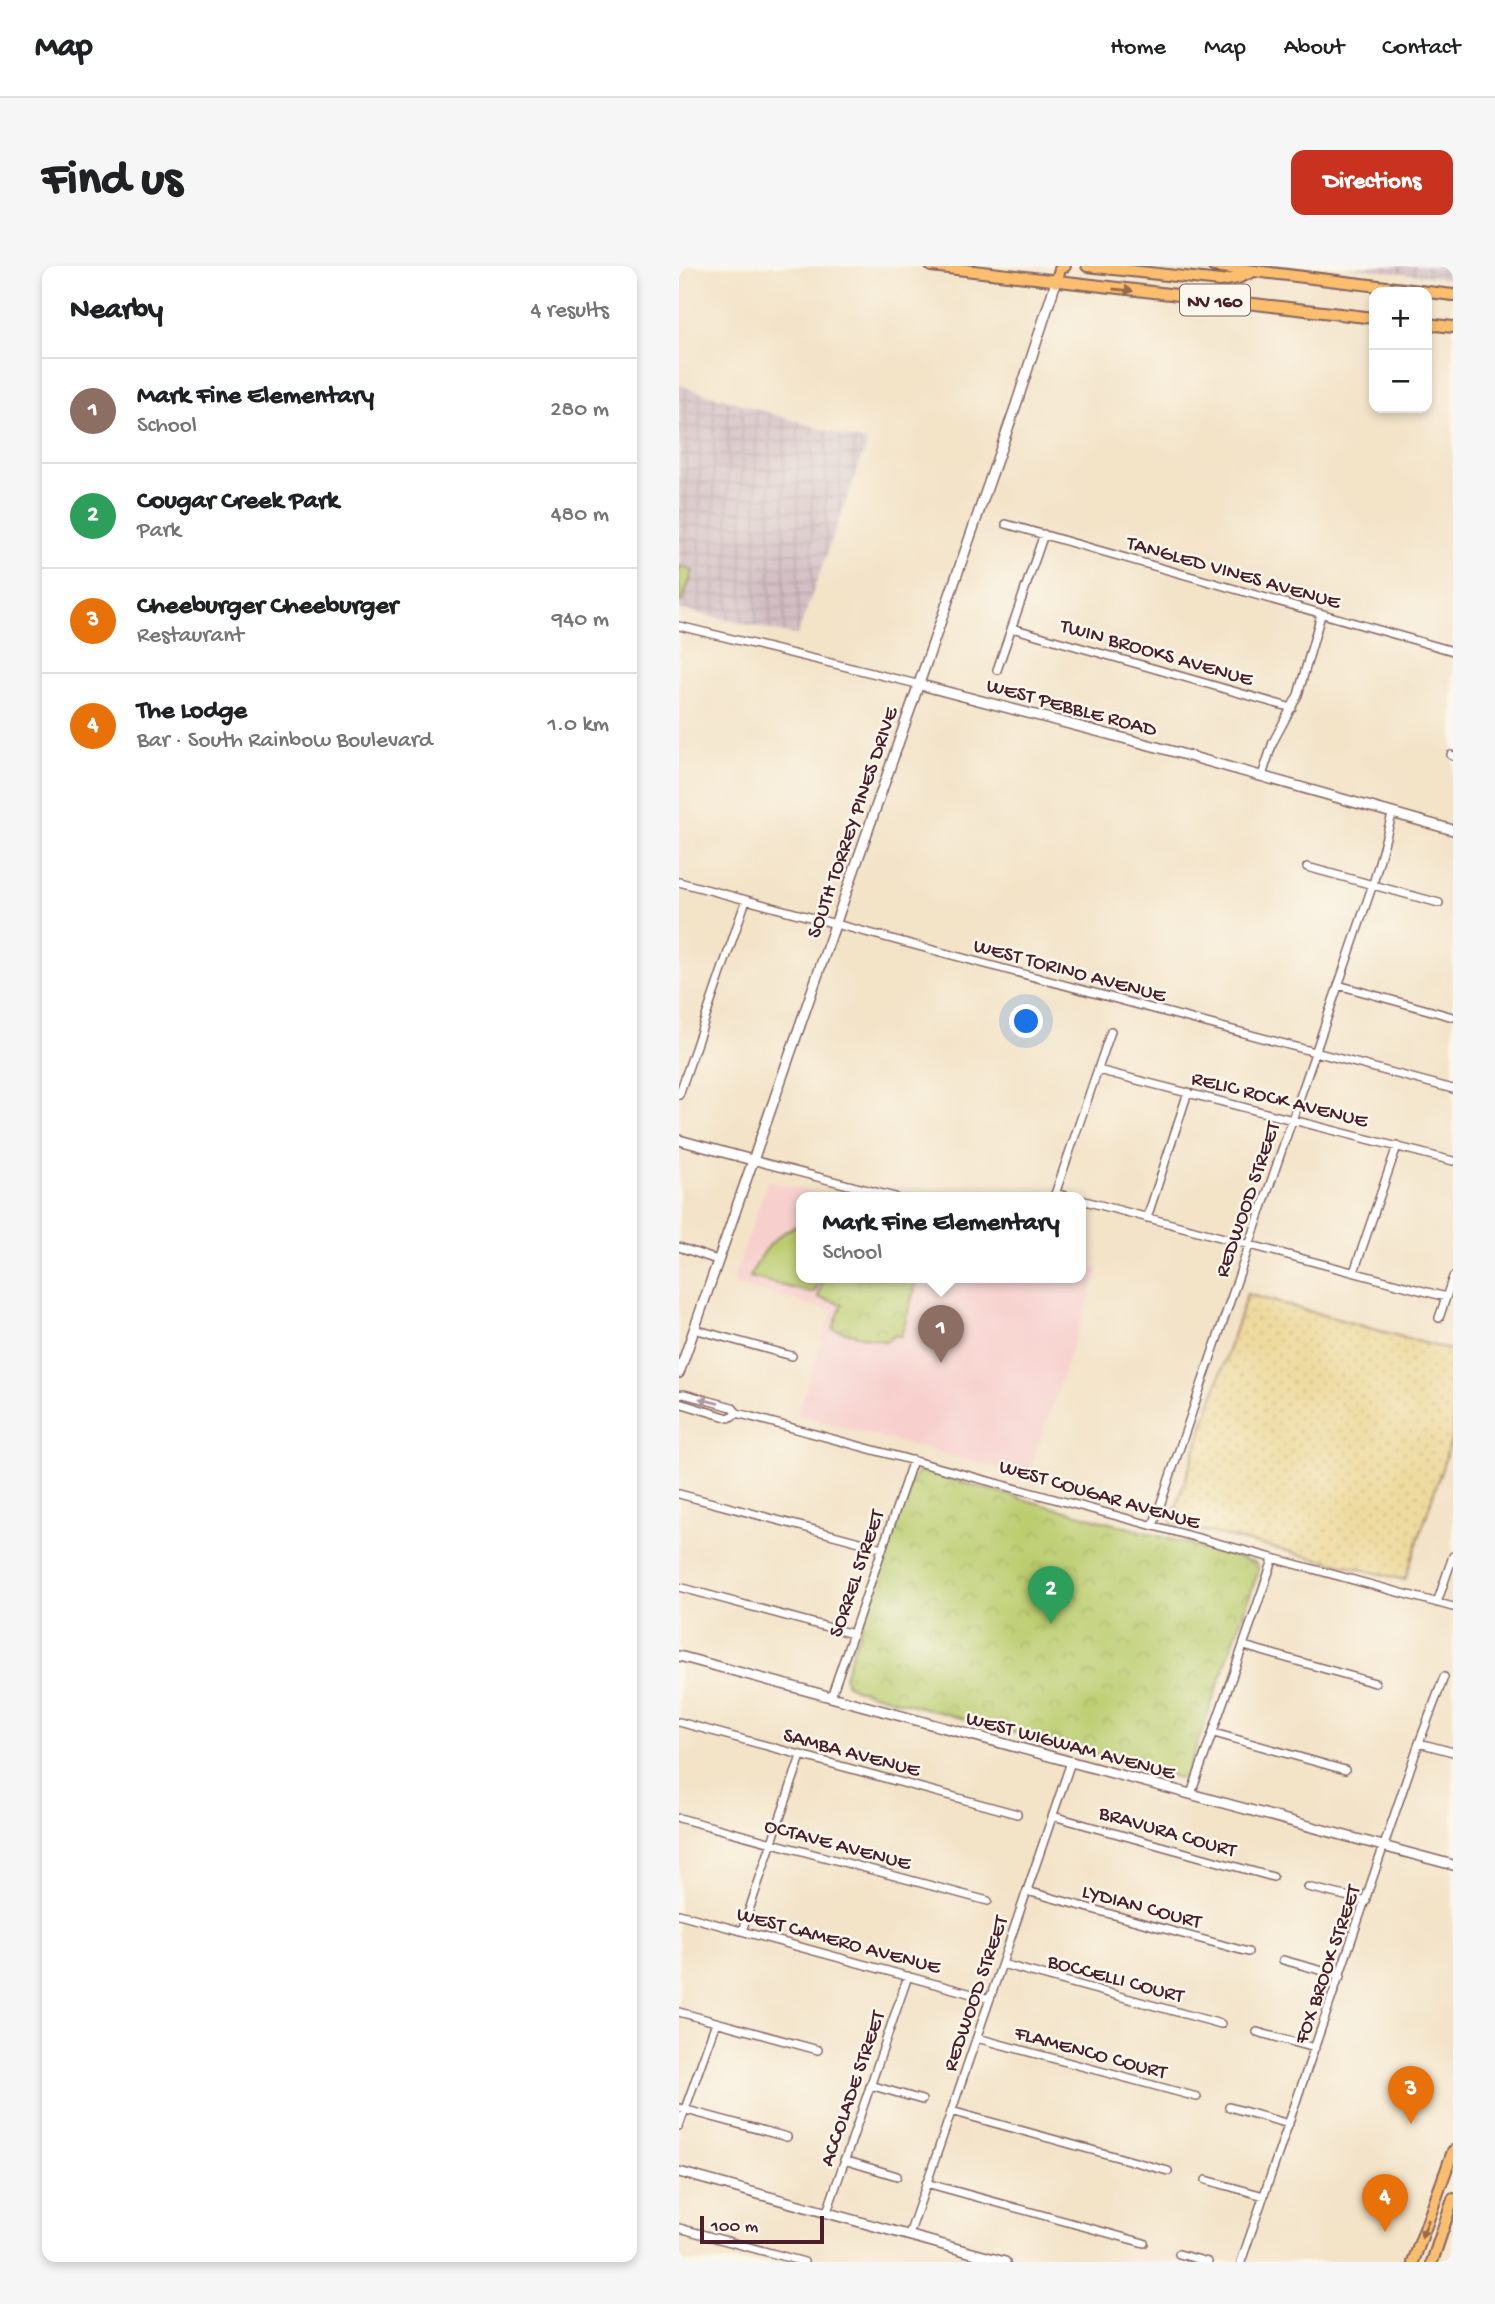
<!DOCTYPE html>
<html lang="en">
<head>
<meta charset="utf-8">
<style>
	:root { --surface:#fff; --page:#f6f6f6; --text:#202124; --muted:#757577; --line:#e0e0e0; --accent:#c8321e }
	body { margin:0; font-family:"Gochi Hand",sans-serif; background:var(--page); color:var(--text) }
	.controls { position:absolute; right:21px; top:21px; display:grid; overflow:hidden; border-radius:14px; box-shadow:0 4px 10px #0003 }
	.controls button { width:63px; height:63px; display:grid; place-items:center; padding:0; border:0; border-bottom:2px solid var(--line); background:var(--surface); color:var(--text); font:35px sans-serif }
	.scale { position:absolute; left:21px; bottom:18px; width:124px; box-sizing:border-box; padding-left:7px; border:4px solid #4a1f2b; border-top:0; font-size:19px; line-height:24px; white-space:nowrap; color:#4a1f2b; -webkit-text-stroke:5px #fbf7ec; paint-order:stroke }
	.you { position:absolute; left:348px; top:756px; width:24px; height:24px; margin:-18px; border:5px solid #fff; border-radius:50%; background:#1a73e8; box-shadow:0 0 0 10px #1a73e833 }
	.badge { display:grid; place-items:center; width:46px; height:46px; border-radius:50%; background:var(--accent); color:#fff; font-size:23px; font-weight:700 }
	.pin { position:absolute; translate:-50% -58px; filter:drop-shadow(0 2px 4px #0008) }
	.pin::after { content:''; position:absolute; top:37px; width:24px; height:21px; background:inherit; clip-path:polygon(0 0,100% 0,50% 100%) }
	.popup { position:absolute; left:117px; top:926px; width:290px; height:91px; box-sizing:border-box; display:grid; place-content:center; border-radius:14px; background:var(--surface); filter:drop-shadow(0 2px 5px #0005); font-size:23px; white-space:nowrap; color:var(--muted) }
	.popup b { font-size:26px; color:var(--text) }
	.popup::after { content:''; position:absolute; left:50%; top:100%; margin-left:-14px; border:14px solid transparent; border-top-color:var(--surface) }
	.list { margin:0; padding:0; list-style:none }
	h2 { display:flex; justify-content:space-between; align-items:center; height:91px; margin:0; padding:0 28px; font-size:30px }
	h2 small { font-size:23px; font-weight:400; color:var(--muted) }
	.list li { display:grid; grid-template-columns:46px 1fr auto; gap:21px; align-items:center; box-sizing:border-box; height:105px; padding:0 28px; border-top:2px solid var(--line) }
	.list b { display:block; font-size:26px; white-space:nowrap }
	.list p { margin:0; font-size:23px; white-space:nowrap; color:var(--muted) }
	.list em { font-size:23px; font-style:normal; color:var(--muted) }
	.map { position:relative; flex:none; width:774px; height:1996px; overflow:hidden; border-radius:14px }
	header { display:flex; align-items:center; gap:42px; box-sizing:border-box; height:98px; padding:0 35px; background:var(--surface); border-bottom:2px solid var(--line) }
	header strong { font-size:33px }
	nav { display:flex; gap:38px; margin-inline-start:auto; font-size:24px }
	.intro { display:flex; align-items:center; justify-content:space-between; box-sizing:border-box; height:168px; padding:0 42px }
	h1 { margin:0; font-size:49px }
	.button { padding:18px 32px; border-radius:14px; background:var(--accent); color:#fff; font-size:24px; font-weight:700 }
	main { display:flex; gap:42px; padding:0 42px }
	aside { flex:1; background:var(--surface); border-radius:14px; box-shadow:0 4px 10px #0003 }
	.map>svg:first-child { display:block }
</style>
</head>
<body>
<header>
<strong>Map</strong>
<nav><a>Home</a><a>Map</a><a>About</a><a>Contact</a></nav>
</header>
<div class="intro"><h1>Find us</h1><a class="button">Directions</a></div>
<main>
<aside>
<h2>Nearby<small>4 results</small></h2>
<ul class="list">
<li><span class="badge" style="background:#8d6e63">1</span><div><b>Mark Fine Elementary</b><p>School</p></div><em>280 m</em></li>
<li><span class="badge" style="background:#2e9e5b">2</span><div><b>Cougar Creek Park</b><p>Park</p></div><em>480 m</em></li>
<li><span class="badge" style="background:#e8710a">3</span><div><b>Cheeburger Cheeburger</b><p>Restaurant</p></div><em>940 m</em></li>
<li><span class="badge" style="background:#e8710a">4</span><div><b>The Lodge</b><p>Bar · South Rainbow Boulevard</p></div><em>1.0 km</em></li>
</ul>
</aside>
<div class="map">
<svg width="774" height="1996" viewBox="0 0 774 1996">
	<defs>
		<pattern id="industrial-grid" width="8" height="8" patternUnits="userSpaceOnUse" patternTransform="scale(1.75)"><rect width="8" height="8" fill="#d2bec3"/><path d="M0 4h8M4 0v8" fill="none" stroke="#b6a3a8"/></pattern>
		<pattern id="sand-dots" width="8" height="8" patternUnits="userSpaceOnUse" patternTransform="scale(1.75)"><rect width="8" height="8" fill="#eeda9e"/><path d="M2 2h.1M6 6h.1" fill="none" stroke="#cebb88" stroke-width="1.8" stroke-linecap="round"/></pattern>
		<pattern id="park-crowns" width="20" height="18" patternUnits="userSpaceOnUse" patternTransform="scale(1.75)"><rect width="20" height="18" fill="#bccd70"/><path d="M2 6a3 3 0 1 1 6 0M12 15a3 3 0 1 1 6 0" fill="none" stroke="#a3b061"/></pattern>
	</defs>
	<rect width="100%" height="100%" fill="#fbf7ec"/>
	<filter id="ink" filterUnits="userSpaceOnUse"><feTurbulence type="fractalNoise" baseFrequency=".0143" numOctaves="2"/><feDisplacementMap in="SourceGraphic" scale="14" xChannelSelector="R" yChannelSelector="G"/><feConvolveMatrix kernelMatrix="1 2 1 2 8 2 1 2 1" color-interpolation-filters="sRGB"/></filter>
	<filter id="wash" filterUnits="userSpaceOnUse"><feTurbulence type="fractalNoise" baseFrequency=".00686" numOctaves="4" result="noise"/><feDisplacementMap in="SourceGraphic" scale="28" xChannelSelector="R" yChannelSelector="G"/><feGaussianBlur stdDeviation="1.57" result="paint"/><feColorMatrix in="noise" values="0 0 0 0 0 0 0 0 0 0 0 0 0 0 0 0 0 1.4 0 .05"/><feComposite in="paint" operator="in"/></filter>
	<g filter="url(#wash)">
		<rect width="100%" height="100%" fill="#f3e3c7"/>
		<!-- built -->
		<path fill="#f7d0cd" d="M 89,914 L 150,931 L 122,931 L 122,1011 L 402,1011 L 402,998 L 420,1003 L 349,1210 L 118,1149 L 153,1045 L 53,1018 Z"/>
		<!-- industrial -->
		<path fill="url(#industrial-grid)" d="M 666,0 L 774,0 L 774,13 Z
			M 0,119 L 188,177 L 118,370 L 0,343 Z"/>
		<!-- sand -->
		<path fill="url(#sand-dots)" stroke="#9c7c64" stroke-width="2" d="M 568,1028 L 774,1085 L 774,1169 L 726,1314 L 492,1257 Z"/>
		<!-- park -->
		<path fill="url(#park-crowns)" stroke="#83764e" stroke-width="2" d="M 145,1011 L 239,1011 L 222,1070 L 216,1069 L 207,1076 L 154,1063 L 163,1038 L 139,1031 Z
			M 241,1205 L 575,1296 L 579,1300 L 579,1306 L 507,1510 L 501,1512 L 176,1423 L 168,1419 L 165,1410 L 233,1214 Z"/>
		<!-- pitch -->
		<path fill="#bccd70" stroke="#83764e" stroke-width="2" d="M 0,300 L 14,305 L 3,336 L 0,335 Z
			M 122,958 L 122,1011 L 141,1011 L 137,1024 L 132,1027 L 71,1011 C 82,987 96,967 122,958 Z"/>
	</g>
	<g filter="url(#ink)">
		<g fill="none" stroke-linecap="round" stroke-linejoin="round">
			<defs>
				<path id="minor" d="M 327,258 L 774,385
					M 0,360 L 238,418
					M 333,362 L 613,442
					M 318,404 L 365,268
					M 772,489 L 774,490
					M 583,510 L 594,476 L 619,429 L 642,349
					M 628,601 L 760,637
					M 0,616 L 774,823
					M 659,719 L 774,751
					M 419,804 L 774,895
					M 0,829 L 67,634
					M 73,894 L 216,931
					M 376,927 L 390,931
					M 375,931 L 432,765
					M 402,934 L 767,1031
					M 468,952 L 509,826
					M 0,981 L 38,994
					M 675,1006 L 718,880
					M 760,1052 L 774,1011
					M 15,1063 L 113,1090
					M 0,1129 L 5,1128 L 53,1141 L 58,1147 L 774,1341
					M 0,1137 L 50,1152 L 58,1147
					M 0,1228 L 203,1282
					M 474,1260 L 694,618 L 713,549
					M 0,1321 L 174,1368
					M 758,1337 L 774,1290
					M 565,1380 L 696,1417
					M 152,1431 L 234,1194
					M 0,1456 L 338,1548
					M 535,1467 L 666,1504
					M 740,1477 L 774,1486
					M 512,1528 L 594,1294
					M 374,1550 L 594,1611
					M 0,1552 L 309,1635
					M 629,1621 L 687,1635
					M 348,1625 L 569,1686
					M 0,1648 L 311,1733
					M 63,1665 L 122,1490
					M 604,1694 L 662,1710
					M 323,1698 L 542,1758
					M 0,1746 L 139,1784
					M 578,1766 L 636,1782
					M 298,1772 L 518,1831
					M 191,1819 L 243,1834
					M 550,1841 L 610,1858
					M 0,1842 L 108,1871
					M 272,1845 L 489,1905
					M 0,1860 L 37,1756
					M 165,1894 L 218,1910
					M 527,1914 L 585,1930
					M 247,1917 L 465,1977
					M 148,1946 L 229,1710
					M 0,1962 L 125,1996
					M 230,1969 L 392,1496
					M 500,1988 L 529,1996
					M 562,1996 L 740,1477 L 765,1411"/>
				<path id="tertiary" d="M 238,418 L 478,481 L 774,564
					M 0,874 L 73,894
					M 0,1107 L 337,139 L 377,16
					M 0,1390 L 774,1599
					M 0,1906 L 326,1996"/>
				<path id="primary" d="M 734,1996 L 774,1885
					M 753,1996 L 774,1933"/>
				<path id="trunk" d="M 252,0 L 695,52
					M 408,0 L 541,15 L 559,12 L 575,5
					M 534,0 L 774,29
					M 377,16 L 381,3 L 386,0
					M 748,58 L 774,61"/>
			</defs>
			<!-- minor casing -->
			<use href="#minor" stroke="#856462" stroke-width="10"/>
			<!-- tertiary casing -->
			<use href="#tertiary" stroke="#856462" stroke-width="12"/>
			<!-- primary casing -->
			<use href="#primary" stroke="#856462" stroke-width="14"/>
			<!-- trunk casing -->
			<use href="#trunk" stroke="#856462" stroke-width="14"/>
			<!-- minor -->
			<use href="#minor" stroke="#fff" stroke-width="7"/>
			<!-- tertiary -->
			<use href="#tertiary" stroke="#fff" stroke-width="9"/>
			<!-- primary -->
			<use href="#primary" stroke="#fabe6e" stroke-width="10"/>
			<!-- trunk -->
			<use href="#trunk" stroke="#fabe6e" stroke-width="10"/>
		</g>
		<!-- one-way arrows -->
		<defs><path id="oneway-solid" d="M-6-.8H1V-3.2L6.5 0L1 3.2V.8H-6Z" transform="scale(1.75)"/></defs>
		<g fill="#996749">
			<use href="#oneway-solid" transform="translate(444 24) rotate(6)"/>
			<use href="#oneway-solid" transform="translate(746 1963) rotate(110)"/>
		</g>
		<use fill="#ae9aa0" href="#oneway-solid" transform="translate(30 1135) rotate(-165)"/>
	</g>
	<g text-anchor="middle" stroke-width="5" stroke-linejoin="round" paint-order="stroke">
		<!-- shield labels -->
		<rect fill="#fbf7ec" stroke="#7f6065" stroke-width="2" x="501" y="18.5" width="70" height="31" rx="5"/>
		<g font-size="19" font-weight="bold" fill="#4a1f2b">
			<text x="536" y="41">NV 160</text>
		</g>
		<!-- street labels -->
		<g font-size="21" fill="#4a1f2b" stroke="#fbf7ec">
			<text transform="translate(555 305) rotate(16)" y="7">TANGLED VINES AVENUE</text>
			<text transform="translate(478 385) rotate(16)" y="7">TWIN BROOKS AVENUE</text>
			<text transform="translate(393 440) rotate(15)" y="7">WEST PEBBLE ROAD</text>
			<text transform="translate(172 556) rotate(-71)" y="7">SOUTH TORREY PINES DRIVE</text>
			<text transform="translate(391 703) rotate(15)" y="7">WEST TORINO AVENUE</text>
			<text transform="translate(601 832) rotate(14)" y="7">RELIC ROCK AVENUE</text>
			<text transform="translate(567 933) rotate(-71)" y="7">REDWOOD STREET</text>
			<text transform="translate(421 1227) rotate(16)" y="7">WEST COUGAR AVENUE</text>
			<text transform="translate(176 1307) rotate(-71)" y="7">SORREL STREET</text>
			<text transform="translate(392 1478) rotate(15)" y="7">WEST WIGWAM AVENUE</text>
			<text transform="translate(173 1485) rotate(15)" y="7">SAMBA AVENUE</text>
			<text transform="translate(489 1564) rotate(16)" y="7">BRAVURA COURT</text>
			<text transform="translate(159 1577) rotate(15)" y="7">OCTAVE AVENUE</text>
			<text transform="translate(463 1639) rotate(15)" y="7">LYDIAN COURT</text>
			<text transform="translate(160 1673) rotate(15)" y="7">WEST CAMERO AVENUE</text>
			<text transform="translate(647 1698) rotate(-71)" y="7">FOX BROOK STREET</text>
			<text transform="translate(437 1711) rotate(15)" y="7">BOCCELLI COURT</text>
			<text transform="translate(295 1727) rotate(-71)" y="7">REDWOOD STREET</text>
			<text transform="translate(412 1785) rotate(15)" y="7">FLAMENCO COURT</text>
			<text transform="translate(172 1822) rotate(-71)" y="7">ACCOLADE STREET</text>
		</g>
	</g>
</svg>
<div class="controls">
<button>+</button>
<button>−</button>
</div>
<div class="scale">100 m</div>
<div class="you"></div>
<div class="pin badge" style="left:262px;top:1097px;background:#8d6e63">1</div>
<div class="popup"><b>Mark Fine Elementary</b>School</div>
<div class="pin badge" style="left:372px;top:1358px;background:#2e9e5b">2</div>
<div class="pin badge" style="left:732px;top:1858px;background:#e8710a">3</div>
<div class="pin badge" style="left:706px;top:1966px;background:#e8710a">4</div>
</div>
</main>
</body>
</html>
